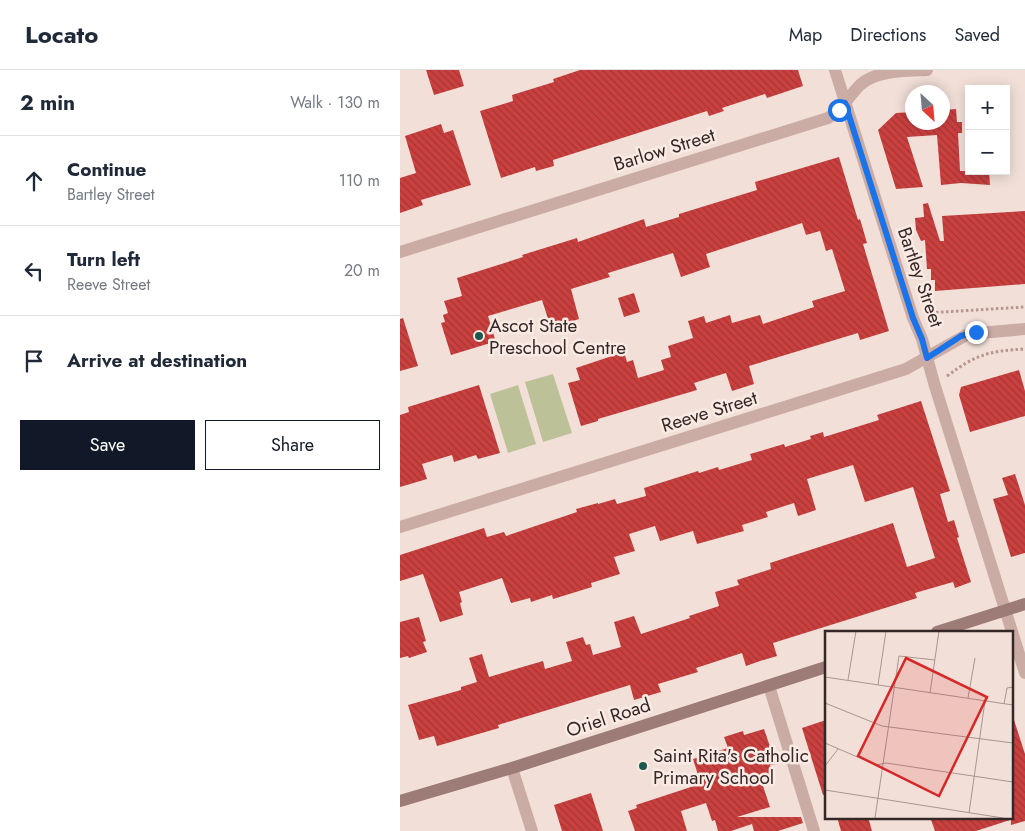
<!DOCTYPE html>
<html lang="en">
<head>
<meta charset="utf-8">
<style>
	:root { --surface:#fff; --page:#f6f6f7; --text:#1f2937; --muted:#747a83; --line:#e0e1e3; --accent:#111827 }
	body { margin:0; font-family:Jost,sans-serif; background:var(--page); color:var(--text) }
	.controls { position:absolute; right:15px; top:15px; display:grid; overflow:hidden; border-radius:0px; box-shadow:0 2px 12px #0003 }
	.controls button { width:45px; height:45px; display:grid; place-items:center; padding:0; border:0; border-bottom:1px solid var(--line); background:var(--surface); color:var(--text); font:25px sans-serif }
	.compass { position:absolute; left:505px; top:15px; width:45px; height:45px; border-radius:50%; background:var(--surface); box-shadow:0 2px 12px #0003; rotate:154deg }
	.stop { position:absolute; width:15px; height:15px; margin:-11px; border:4px solid #1a73e8; border-radius:50%; background:#fff }
	.stop.end { background:#1a73e8; border-color:#fff; box-shadow:0 1px 5px #0008 }
	.list { margin:0; padding:0; list-style:none }
	h2 { display:flex; justify-content:space-between; align-items:center; height:65px; margin:0; padding:0 20px; font-size:21px }
	h2 small { font-size:16px; font-weight:400; color:var(--muted) }
	.list li { display:grid; grid-template-columns:32px 1fr auto; gap:15px; align-items:center; box-sizing:border-box; height:90px; padding:0 20px; border-top:1px solid var(--line) }
	.list b { display:block; font-size:19px; white-space:nowrap }
	.list p { margin:0; font-size:16px; white-space:nowrap; color:var(--muted) }
	.list em { font-size:16px; font-style:normal; color:var(--muted) }
	.actions { display:flex; gap:10px; padding:15px 20px }
	.actions a { flex:1; padding:11px 0; border:1px solid var(--accent); border-radius:0px; text-align:center; font-size:18px; color:var(--accent) }
	.actions .main { background:var(--accent); color:#fff }
	.icon { flex:none; width:28px; height:28px; fill:none; stroke:currentColor; stroke-width:2; stroke-linecap:round; stroke-linejoin:round }
	.map { position:relative; flex:none; width:625px; height:761px; overflow:hidden }
	header { display:flex; align-items:center; gap:30px; box-sizing:border-box; height:70px; padding:0 25px; background:var(--surface); border-bottom:1px solid var(--line) }
	header strong { font-size:24px }
	nav { display:flex; gap:28px; margin-inline-start:auto; font-size:18px }
	main { display:flex }
	aside { flex:1; background:var(--surface) }
	.map>svg:first-child { display:block }
</style>
</head>
<body>
<header>
<strong>Locato</strong>
<nav><a>Map</a><a>Directions</a><a>Saved</a></nav>
</header>
<main>
<aside>
<h2>2 min<small>Walk · 130 m</small></h2>
<ul class="list">
<li><svg class="icon" aria-label="ahead" viewBox="0 0 24 24"><path d="M12 20V5M6 11l6-6 6 6"/></svg><div><b>Continue</b><p>Bartley Street</p></div><em>110 m</em></li>
<li><svg class="icon" aria-label="left" viewBox="0 0 24 24"><path d="M17 20v-9H6M10 6l-5 5 5 5"/></svg><div><b>Turn left</b><p>Reeve Street</p></div><em>20 m</em></li>
<li><svg class="icon" aria-label="arrive" viewBox="0 0 24 24"><path d="M6 21V4h12l-3 4 3 4H6"/></svg><div><b>Arrive at destination</b></div></li>
</ul>
<div class="actions"><a class="main">Save</a><a>Share</a></div>
</aside>
<div class="map">
<svg width="625" height="761" viewBox="0 0 625 761">
	<defs>
		<pattern id="building-back-hatch" width="6" height="6" patternUnits="userSpaceOnUse" patternTransform="scale(1.25)"><rect width="6" height="6" fill="#c9403f"/><path d="M-1 5l2 2M0 0l6 6M5-1l2 2" fill="none" stroke="#a43635"/></pattern>
	</defs>
	<rect width="100%" height="100%" fill="#f2e0d8"/>
	<!-- garden -->
	<path fill="#bdc198" d="M 153,304 L 172,363 L 143,372 L 125,312 Z
		M 118,315 L 136,374 L 108,383 L 90,324 Z"/>
	<!-- building -->
	<path fill="url(#building-back-hatch)" d="M 26,0 L 59,0 L 64,16 L 34,25 Z
		M 180,0 L 398,0 L 403,16 L 367,28 L 365,24 L 322,38 L 324,41 L 309,46 L 307,41 L 153,90 L 154,96 L 136,101 L 135,97 L 101,108 L 80,41 L 113,31 L 112,25 L 154,12 L 153,9 Z
		M 556,39 L 557,52 L 562,52 L 562,63 L 558,63 L 560,101 L 589,101 L 590,115 L 561,113 L 541,115 L 537,65 L 507,67 L 523,117 L 496,119 L 478,60 L 496,43 L 512,42 L 512,52 L 542,52 L 542,40 Z
		M 41,54 L 44,63 L 53,60 L 71,115 L 21,130 L 23,135 L 0,143 L 0,108 L 16,103 L 5,66 Z
		M 439,87 L 458,150 L 460,149 L 467,173 L 463,174 L 489,261 L 460,270 L 458,263 L 349,296 L 354,314 L 332,321 L 326,303 L 294,313 L 297,320 L 198,349 L 198,351 L 181,356 L 168,313 L 180,310 L 176,298 L 224,282 L 227,292 L 233,290 L 238,308 L 264,300 L 261,290 L 271,287 L 268,276 L 293,268 L 288,251 L 304,246 L 306,253 L 330,245 L 332,253 L 360,245 L 363,254 L 414,237 L 412,231 L 445,221 L 432,179 L 426,181 L 420,161 L 406,165 L 402,153 L 306,184 L 310,197 L 281,207 L 273,183 L 208,203 L 210,207 L 171,219 L 179,249 L 151,258 L 142,230 L 88,246 L 97,276 L 87,274 L 51,285 L 41,253 L 45,252 L 43,245 L 48,243 L 44,231 L 62,226 L 57,208 L 123,187 L 122,185 L 177,168 L 178,172 L 244,149 L 246,157 L 279,147 L 279,144 L 357,120 L 355,112 Z
		M 528,133 L 540,171 L 544,171 L 542,146 L 625,141 L 625,214 L 535,221 L 535,210 L 531,210 L 531,199 L 527,199 L 525,170 L 521,171 L 516,160 L 515,148 L 524,147 L 523,134 Z
		M 234,223 L 240,242 L 224,247 L 218,228 Z
		M 3,248 L 18,296 L 0,301 L 0,249 Z
		M 619,300 L 625,321 L 625,346 L 570,362 L 559,325 L 561,317 Z
		M 79,315 L 100,383 L 78,389 L 76,385 L 54,392 L 52,385 L 22,394 L 27,409 L 0,417 L 0,345 L 9,342 L 8,337 Z
		M 521,331 L 550,421 L 540,424 L 548,452 L 554,450 L 559,467 L 557,468 L 571,512 L 555,518 L 553,512 L 515,523 L 517,528 L 373,573 L 377,586 L 360,591 L 346,596 L 342,583 L 296,598 L 298,602 L 258,614 L 261,622 L 234,630 L 230,615 L 98,655 L 99,658 L 37,676 L 34,666 L 19,670 L 8,635 L 61,620 L 61,617 L 77,612 L 69,588 L 82,584 L 89,607 L 143,591 L 145,599 L 172,591 L 166,572 L 183,567 L 186,575 L 190,574 L 193,585 L 221,577 L 214,552 L 234,546 L 241,564 L 290,548 L 289,546 L 319,536 L 315,522 L 339,515 L 337,510 L 371,499 L 370,493 L 493,453 L 507,497 L 535,488 L 513,417 L 465,432 L 453,395 L 407,409 L 416,440 L 398,446 L 394,433 L 366,442 L 368,447 L 342,455 L 344,461 L 297,474 L 293,461 L 260,471 L 255,456 L 229,464 L 235,481 L 214,487 L 220,504 L 191,513 L 192,517 L 153,529 L 152,525 L 131,532 L 130,528 L 111,533 L 102,508 L 59,522 L 62,532 L 60,533 L 63,545 L 40,552 L 23,504 L 0,511 L 0,485 L 84,458 L 87,467 L 104,462 L 106,466 L 177,442 L 176,439 L 198,433 L 198,434 L 215,429 L 217,434 L 246,426 L 244,418 L 298,401 L 299,403 L 318,397 L 319,400 L 352,390 L 350,384 L 384,374 L 385,377 L 411,369 L 410,366 L 423,362 L 424,367 L 479,350 L 477,345 Z
		M 615,404 L 625,435 L 625,483 L 611,487 L 593,429 L 608,425 L 602,408 Z
		M 19,547 L 26,571 L 23,572 L 27,582 L 9,588 L 8,586 L 0,588 L 0,552 Z
		M 426,650 L 426,724 L 423,725 L 402,658 Z
		M 611,650 L 614,650 L 625,684 L 625,751 L 611,755 Z
		M 364,659 L 376,694 L 370,695 L 374,706 L 361,710 L 370,737 L 337,747 L 401,747 L 403,753 L 378,761 L 354,761 L 352,754 L 331,761 L 318,761 L 315,750 L 312,751 L 306,733 L 281,741 L 287,761 L 235,761 L 228,741 L 237,738 L 236,735 L 294,716 L 292,711 L 299,708 L 293,689 L 328,678 L 324,667 L 343,661 L 344,665 Z
		M 191,723 L 203,761 L 162,761 L 154,735 Z
		M 437,747 L 468,747 L 472,761 L 441,761 Z
		M 530,747 L 610,747 L 610,750 L 576,761 L 535,761 Z"/>
	<g fill="none" stroke-linecap="round" stroke-linejoin="round">
		<!-- path -->
		<path stroke="#b6968e" stroke-width="3" stroke-dasharray="2.5 2.5" stroke-linecap="butt" d="M 526,243 L 625,237
			M 547,306 C 577,284 589,281 625,279"/>
		<!-- street -->
		<path stroke="#caaca4" stroke-width="12" d="M 435,0 L 513,248 L 522,269 L 534,313 L 625,603
			M 0,182 L 428,48 C 442,40 449,26 460,15 C 476,0 506,1 527,0
			M 0,457 L 506,299 L 568,264 L 625,259
			M 369,616 L 414,761
			M 112,698 L 132,761"/>
		<!-- secondary -->
		<path stroke="#9d7b76" stroke-width="12" d="M 537,562 L 625,534
			M 0,731 L 112,698 L 426,597"/>
	</g>
	<g fill="none" stroke-linecap="round" stroke-linejoin="round">
		<!-- route -->
		<path stroke="#1a73e8" stroke-width="6" d="M 439,40 L 445,33 L 513,248 L 522,269 L 527,288 L 561,266 L 576,262"/>
	</g>
	<!-- markers -->
	<g fill="#1b574d" stroke="#f9ebe4" stroke-width="2">
		<circle cx="79" cy="266" r="5"/>
		<circle cx="243" cy="696" r="5"/>
	</g>
	<g text-anchor="middle" stroke-width="5" stroke-linejoin="round" paint-order="stroke">
		<!-- street labels -->
		<g font-size="19" fill="#352726" stroke="#f9ebe4">
			<text transform="translate(264 79) rotate(-17)" y="7">Barlow Street</text>
			<text transform="translate(521 207) rotate(71)" y="7">Bartley Street</text>
			<text transform="translate(309 341) rotate(-17)" y="7">Reeve Street</text>
			<text transform="translate(208 647) rotate(-18)" y="7">Oriel Road</text>
		</g>
		<!-- poi labels -->
		<g font-size="19" fill="#352726" stroke="#f9ebe4" text-anchor="start">
			<text x="89" y="262">Ascot State<tspan x="89" dy="22">Preschool Centre</tspan></text>
			<text x="253" y="692">Saint Rita's Catholic<tspan x="253" dy="22">Primary School</tspan></text>
		</g>
	</g>
	<!-- overview -->
	<g transform="translate(425 561)">
		<rect width="188" height="188" fill="#f2e0d8"/>
		<path fill="none" stroke="#a69691" stroke-width="1" d="M 0,46 L 188,74M 23,49 L 31,0M 53,54 L 61,0M 105,62 L 114,0M 143,67 L 150,27M 0,72 L 57,95 L 188,112M 179,73 L 182,57 L 188,56M 0,112 L 51,134 L 61,132 L 188,151M 0,135 L 13,118M 0,159 L 178,187M 144,182 L 160,70M 50,187 L 74,25 L 110,29"/>
		<path fill="#d62828" fill-opacity="0.15" stroke="#d62828" stroke-width="2.5" d="M 81,27 L 162,66 L 114,165 L 33,125 Z"/>
		<rect width="188" height="188" fill="none" stroke="#352726" stroke-width="2.5"/>
	</g>
</svg>
<div class="controls">
<button>+</button>
<button>−</button>
</div>
<svg class="compass" viewBox="-18 -18 36 36"><path d="M0-13l5 13h-10z" fill="#e53935"/><path d="M0 13l5-13h-10z" fill="#747a83"/></svg>
<div class="stop" style="left:439px;top:40px"></div>
<div class="stop end" style="left:576px;top:262px"></div>
</div>
</main>
</body>
</html>
